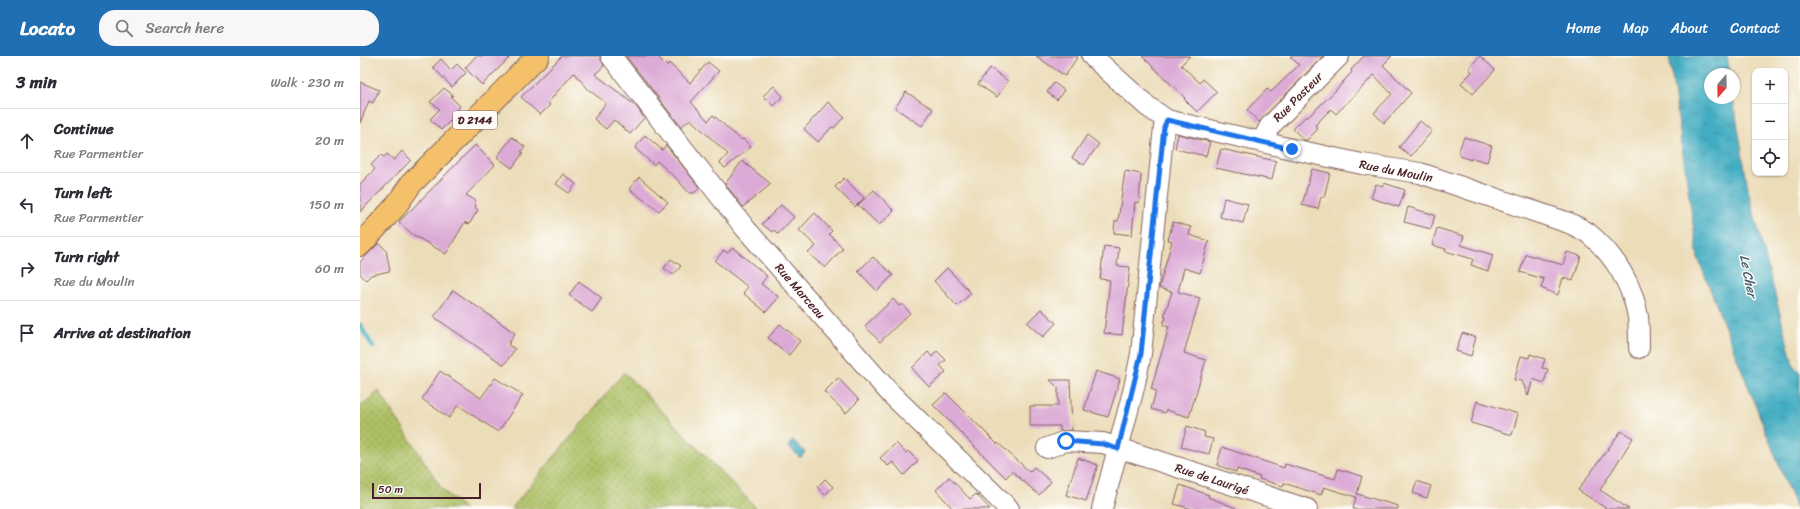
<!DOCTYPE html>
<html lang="en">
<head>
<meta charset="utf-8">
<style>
	:root { --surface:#fff; --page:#f7f7f7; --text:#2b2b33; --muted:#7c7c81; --line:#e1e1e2; --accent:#1f6fb2 }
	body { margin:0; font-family:Sriracha,sans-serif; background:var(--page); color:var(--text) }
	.controls { position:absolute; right:12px; top:12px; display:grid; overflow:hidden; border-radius:8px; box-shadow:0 1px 3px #0004 }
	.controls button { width:36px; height:36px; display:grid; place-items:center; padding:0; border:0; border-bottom:1px solid var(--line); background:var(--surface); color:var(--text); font:20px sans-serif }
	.compass { position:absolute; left:1344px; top:12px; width:36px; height:36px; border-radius:50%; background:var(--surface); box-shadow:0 1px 3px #0004; rotate:200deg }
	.scale { position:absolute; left:12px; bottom:10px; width:109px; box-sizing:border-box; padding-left:4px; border:2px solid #4a1f2b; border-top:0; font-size:11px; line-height:14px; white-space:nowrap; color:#4a1f2b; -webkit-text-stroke:3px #fdfcf7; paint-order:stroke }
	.stop { position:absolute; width:12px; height:12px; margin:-9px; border:3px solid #1a73e8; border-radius:50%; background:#fff }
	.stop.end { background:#1a73e8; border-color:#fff; box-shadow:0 1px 4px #0008 }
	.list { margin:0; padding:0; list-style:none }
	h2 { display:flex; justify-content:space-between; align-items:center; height:52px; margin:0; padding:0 16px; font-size:17px }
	h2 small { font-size:13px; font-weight:400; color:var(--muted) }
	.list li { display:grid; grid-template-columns:26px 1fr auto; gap:12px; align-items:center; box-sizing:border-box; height:64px; padding:0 16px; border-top:1px solid var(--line) }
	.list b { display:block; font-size:15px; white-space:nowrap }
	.list p { margin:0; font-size:13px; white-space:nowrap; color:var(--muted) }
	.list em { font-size:13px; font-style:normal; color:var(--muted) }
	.icon { flex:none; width:22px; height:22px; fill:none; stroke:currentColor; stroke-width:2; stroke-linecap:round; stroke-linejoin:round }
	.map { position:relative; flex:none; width:1440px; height:453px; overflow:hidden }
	header { display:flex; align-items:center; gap:24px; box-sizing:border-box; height:56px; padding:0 20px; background:var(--accent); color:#fff }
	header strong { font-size:19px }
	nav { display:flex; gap:22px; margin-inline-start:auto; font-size:14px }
	.search { width:280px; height:36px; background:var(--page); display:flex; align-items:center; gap:10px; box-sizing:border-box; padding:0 14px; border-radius:16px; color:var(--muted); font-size:15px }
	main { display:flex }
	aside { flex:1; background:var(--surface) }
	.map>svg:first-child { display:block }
</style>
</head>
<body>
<header>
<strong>Locato</strong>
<div class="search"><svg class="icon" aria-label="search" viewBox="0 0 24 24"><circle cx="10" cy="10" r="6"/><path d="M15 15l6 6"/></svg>Search here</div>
<nav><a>Home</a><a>Map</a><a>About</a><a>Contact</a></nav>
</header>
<main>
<aside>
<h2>3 min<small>Walk · 230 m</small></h2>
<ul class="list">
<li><svg class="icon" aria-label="ahead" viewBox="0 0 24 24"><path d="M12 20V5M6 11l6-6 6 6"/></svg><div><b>Continue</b><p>Rue Parmentier</p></div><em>20 m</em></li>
<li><svg class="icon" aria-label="left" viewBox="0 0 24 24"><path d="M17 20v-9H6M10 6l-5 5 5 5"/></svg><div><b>Turn left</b><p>Rue Parmentier</p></div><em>150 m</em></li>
<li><svg class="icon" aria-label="right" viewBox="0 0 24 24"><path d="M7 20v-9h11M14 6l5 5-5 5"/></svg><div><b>Turn right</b><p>Rue du Moulin</p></div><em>60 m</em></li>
<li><svg class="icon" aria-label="arrive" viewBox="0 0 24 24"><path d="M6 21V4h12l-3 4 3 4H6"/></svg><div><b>Arrive at destination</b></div></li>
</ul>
</aside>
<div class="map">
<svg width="1440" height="453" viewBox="0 0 1440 453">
	<defs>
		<pattern id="grass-dots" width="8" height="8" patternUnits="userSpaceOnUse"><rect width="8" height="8" fill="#acc064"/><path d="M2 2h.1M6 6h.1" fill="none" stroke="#8e9b53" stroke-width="1.8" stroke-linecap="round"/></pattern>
		<pattern id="water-ripples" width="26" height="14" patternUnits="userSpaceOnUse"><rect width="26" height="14" fill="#43adc2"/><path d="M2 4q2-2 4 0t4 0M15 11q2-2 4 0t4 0" fill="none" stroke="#3a8c9e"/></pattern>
	</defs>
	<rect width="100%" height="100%" fill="#fdfcf7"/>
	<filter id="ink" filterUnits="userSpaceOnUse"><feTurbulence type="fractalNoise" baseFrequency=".025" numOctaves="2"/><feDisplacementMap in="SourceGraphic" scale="8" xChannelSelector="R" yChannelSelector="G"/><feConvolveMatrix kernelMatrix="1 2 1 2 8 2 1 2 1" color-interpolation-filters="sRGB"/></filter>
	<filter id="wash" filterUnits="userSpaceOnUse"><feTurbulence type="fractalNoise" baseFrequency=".012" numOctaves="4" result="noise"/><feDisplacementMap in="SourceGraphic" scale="16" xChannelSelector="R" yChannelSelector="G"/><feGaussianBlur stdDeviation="0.9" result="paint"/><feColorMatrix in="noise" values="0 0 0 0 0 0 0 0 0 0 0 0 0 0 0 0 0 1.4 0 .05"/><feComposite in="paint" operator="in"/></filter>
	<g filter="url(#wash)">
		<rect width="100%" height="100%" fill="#ecddb9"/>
		<!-- grass -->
		<path fill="url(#grass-dots)" stroke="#7b7048" d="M 264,316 L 397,453 L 151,453 Z
			M 19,335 L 82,433 L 105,453 L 0,453 L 0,350 Z"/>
		<!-- water -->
		<path fill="url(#water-ripples)" stroke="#466676" d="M 1309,0 L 1367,0 L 1370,18 L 1350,18 L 1350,42 L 1373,42 L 1389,138 L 1433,308 L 1440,318 L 1440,453 L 1436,453 L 1338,202 Z
			M 433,384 L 445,396 L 440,402 L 428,390 Z"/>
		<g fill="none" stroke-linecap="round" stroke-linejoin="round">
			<!-- stream -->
			<path stroke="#43adc2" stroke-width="4.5" d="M 0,269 L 13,291"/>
		</g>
		<g id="blocks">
			<!-- building -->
			<path fill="#dcaad6" d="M 116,0 L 151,0 L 122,29 L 105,12 Z
				M 202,0 L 240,0 L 244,10 L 235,18 L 276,50 L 284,62 L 270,78 L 254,64 L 246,73 L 234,63 L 246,47 L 229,34 L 214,17 L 197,36 L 188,47 L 190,49 L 180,59 L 161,41 Z
				M 266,0 L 297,0 L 307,10 L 309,7 L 330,27 L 348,6 L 359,15 L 331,46 L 348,65 L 353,59 L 381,84 L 383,83 L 391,91 L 365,112 L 360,107 L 368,98 L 330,63 L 321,71 Z
				M 676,0 L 718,0 L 705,20 Z
				M 782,0 L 830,0 L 821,9 L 840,27 L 843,23 L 857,36 L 837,56 L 824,43 L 825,42 Z
				M 930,0 L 963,0 L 899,66 L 887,54 L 907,33 L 911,36 L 939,9 Z
				M 1004,0 L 1032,0 L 1023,9 L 1051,37 L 1024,67 L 1014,57 L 1032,38 L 1014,19 L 976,58 L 971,53 L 955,69 L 958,73 L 947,84 L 944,84 L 933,73 L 946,60 L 947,62 L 976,34 L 992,16 L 991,14 Z
				M 1120,0 L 1135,14 L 1113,38 L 1101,27 L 1112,16 L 1109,12 Z
				M 81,3 L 91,14 L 97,8 L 106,17 L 92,31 L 73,11 Z
				M 630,12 L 648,25 L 637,41 L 618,28 Z
				M 0,26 L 19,34 L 13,47 L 9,45 L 0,67 Z
				M 694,27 L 704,34 L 697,44 L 687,36 Z
				M 414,30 L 423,40 L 413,50 L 403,40 Z
				M 84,32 L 93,39 L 91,41 L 100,50 L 97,54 L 99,56 L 81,74 L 70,63 L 80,53 L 70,46 Z
				M 546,36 L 573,53 L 562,70 L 535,52 Z
				M 468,46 L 484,61 L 474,72 L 472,71 L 458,86 L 444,73 Z
				M 1060,65 L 1072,75 L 1051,100 L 1039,91 Z
				M 818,78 L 850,86 L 846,100 L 815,93 Z
				M 285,79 L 302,94 L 306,89 L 340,132 L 334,137 L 329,137 L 316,122 L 297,105 L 294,109 L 275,92 Z
				M 727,79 L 739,88 L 724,109 L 712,102 Z
				M 152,81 L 165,91 L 161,96 L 163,97 L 152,112 L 137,101 Z
				M 1104,81 L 1132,90 L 1127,106 L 1112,102 L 1111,104 L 1100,100 L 1100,98 L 1098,97 Z
				M 115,89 L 135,109 L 106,139 L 116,145 L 114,147 L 116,149 L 115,151 L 118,154 L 110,167 L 107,168 L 105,166 L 86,198 L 52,178 L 39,166 Z
				M 861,93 L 916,105 L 912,124 L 856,112 Z
				M 42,95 L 51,104 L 0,156 L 0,128 L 15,113 L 11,109 L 21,99 L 24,101 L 27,98 L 34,104 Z
				M 382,105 L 411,128 L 383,151 L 365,128 Z
				M 952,113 L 970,117 L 964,141 L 961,140 L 958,153 L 942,149 Z
				M 765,115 L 781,118 L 779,147 L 775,146 L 772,179 L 754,177 L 755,165 L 758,165 Z
				M 203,118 L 216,128 L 209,137 L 196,128 Z
				M 279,121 L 308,146 L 299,155 L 269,133 Z
				M 484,122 L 504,142 L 495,151 L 475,131 Z
				M 1024,127 L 1045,134 L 1039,151 L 1011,142 L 1016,128 L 1023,130 Z
				M 514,134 L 534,155 L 519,169 L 498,149 Z
				M 864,142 L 888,148 L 883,167 L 860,161 Z
				M 421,149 L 434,161 L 418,178 L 414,174 L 412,176 L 402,168 Z
				M 1048,151 L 1075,159 L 1071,173 L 1044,166 Z
				M 455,157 L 472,175 L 469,178 L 483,192 L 465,212 L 448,197 L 456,190 L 439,174 Z
				M 813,166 L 831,171 L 829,179 L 849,185 L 840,217 L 824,212 L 818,236 L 840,242 L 824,297 L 846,304 L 829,361 L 806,354 L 805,357 L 791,353 L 796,335 L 791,333 L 809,271 L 803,269 L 806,261 L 804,260 L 812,236 L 799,232 L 812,185 L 808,184 Z
				M 1077,172 L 1104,180 L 1101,189 L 1133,199 L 1128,215 L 1111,209 L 1113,203 L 1085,195 L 1086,193 L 1072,189 Z
				M 19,187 L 26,194 L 30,215 L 11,219 L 6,224 L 0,218 L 0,206 Z
				M 744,190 L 759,192 L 757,210 L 770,211 L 762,279 L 744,277 L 750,224 L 740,223 Z
				M 373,192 L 407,220 L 401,228 L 419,241 L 406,256 L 383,237 L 388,231 L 355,205 L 364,194 L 367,197 Z
				M 1207,196 L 1221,200 L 1213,225 L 1203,222 L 1198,239 L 1181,232 L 1184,223 L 1160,216 L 1166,198 L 1203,209 Z
				M 513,201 L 533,219 L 517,235 L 498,215 Z
				M 311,203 L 321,210 L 313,219 L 304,212 Z
				M 587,212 L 611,237 L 597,250 L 574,225 Z
				M 219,225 L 242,242 L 232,256 L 209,239 Z
				M 93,234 L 155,277 L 148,289 L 155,293 L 144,309 L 74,261 Z
				M 533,243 L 539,250 L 542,248 L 550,257 L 520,286 L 505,270 Z
				M 681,253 L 696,267 L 683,281 L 667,267 Z
				M 420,268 L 440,285 L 429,299 L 408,282 Z
				M 1102,277 L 1116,281 L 1111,300 L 1096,295 Z
				M 577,295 L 586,304 L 580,309 L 586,316 L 569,331 L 552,312 L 568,296 L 572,301 Z
				M 1170,298 L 1185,303 L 1182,312 L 1188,313 L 1184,327 L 1173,323 L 1168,340 L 1162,325 L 1154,324 L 1161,300 L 1169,302 Z
				M 80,315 L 121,342 L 135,322 L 163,339 L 138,376 L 98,349 L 89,362 L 62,343 Z
				M 736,315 L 760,323 L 748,361 L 724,354 Z
				M 478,322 L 499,344 L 486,357 L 464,336 Z
				M 690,324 L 710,324 L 712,374 L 700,375 L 700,370 L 670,370 L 670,350 L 698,350 L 698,332 Z
				M 586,337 L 637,388 L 638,387 L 670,416 L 674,411 L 691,426 L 679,439 L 652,415 L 646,422 L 573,349 Z
				M 1117,345 L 1158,358 L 1152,379 L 1111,367 Z
				M 827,370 L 845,376 L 844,381 L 853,383 L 849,398 L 821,391 Z
				M 1261,375 L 1273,382 L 1240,434 L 1269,453 L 1247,453 L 1218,434 Z
				M 536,387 L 546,397 L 548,395 L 558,405 L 544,419 L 533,406 L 528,410 L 520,402 Z
				M 862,391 L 924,412 L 925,408 L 975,423 L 978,413 L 1002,420 L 997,438 L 1038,450 L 1038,453 L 993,453 L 996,441 L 964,431 L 961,439 L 924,427 L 923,430 L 899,423 L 900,421 L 877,413 L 876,416 L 857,409 Z
				M 718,402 L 738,409 L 726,445 L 706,439 Z
				M 589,421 L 610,443 L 616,438 L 630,453 L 593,453 L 576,434 Z
				M 465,423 L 473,431 L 465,439 L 457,431 Z
				M 1057,425 L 1071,430 L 1067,442 L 1053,437 Z
				M 820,429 L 849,439 L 848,441 L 876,452 L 876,453 L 832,453 L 814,448 Z"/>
		</g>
	</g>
	<g filter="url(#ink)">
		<use href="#blocks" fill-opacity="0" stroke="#83625d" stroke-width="1"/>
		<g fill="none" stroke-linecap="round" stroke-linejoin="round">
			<defs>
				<path id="minor" d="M 251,0 L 385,172 L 529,336 L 649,453
					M 732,0 L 787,50 L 807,64 L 932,93 L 1002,108 L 1060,117 L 1209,167 C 1215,170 1222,173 1228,177 C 1253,197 1273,229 1278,261 C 1279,271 1279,282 1279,292
					M 902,85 L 910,70 L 979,0
					M 687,392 L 706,385 L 743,387 L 947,453
					M 742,453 L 774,332 L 781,298 L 804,71 L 807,64"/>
				<path id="major" d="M 0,189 L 35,151 L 51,128 L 178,0"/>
			</defs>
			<!-- minor casing -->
			<use href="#minor" stroke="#83625d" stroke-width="22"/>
			<!-- major casing -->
			<use href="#major" stroke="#83625d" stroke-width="24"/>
			<!-- minor -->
			<use href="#minor" stroke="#fff" stroke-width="20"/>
			<!-- major -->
			<use href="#major" stroke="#f4c16b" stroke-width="22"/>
		</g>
	</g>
	<g fill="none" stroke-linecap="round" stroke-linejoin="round" filter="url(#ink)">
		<!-- route -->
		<path stroke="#1a73e8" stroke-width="5" d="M 706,385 L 743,388 L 758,393 L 781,298 L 804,71 L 807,64 L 932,93"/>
	</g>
	<g text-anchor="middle" stroke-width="3" stroke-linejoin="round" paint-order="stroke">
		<!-- shield labels -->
		<rect fill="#fdfcf7" stroke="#806168" stroke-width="1" x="93" y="55" width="44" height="18" rx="3"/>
		<g font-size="11" font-weight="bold" fill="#4a1f2b">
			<text x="115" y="68">D 2144</text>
		</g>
		<!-- street labels -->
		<g font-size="12" fill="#4a1f2b" stroke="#fdfcf7">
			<text transform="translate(938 41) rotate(-45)" y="4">Rue Pasteur</text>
			<text transform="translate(1036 115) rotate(11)" y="4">Rue du Moulin</text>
			<text transform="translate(440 235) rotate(49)" y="4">Rue Marceau</text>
			<text transform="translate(852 423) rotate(18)" y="4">Rue de Laurigé</text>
		</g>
		<!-- water labels -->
		<g font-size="13" font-style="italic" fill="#475f6f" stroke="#fdfcf7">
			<text transform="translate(1389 220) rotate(79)" y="5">Le Cher</text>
		</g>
	</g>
</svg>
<div class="controls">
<button>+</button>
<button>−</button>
<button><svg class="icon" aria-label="locate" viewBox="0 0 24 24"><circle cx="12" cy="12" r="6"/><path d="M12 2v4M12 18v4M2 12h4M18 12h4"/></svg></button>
</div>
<svg class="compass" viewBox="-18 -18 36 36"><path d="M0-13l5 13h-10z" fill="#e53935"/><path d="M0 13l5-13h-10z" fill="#7c7c81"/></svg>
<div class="scale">50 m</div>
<div class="stop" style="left:706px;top:385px"></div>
<div class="stop end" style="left:932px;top:93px"></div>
</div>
</main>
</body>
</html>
